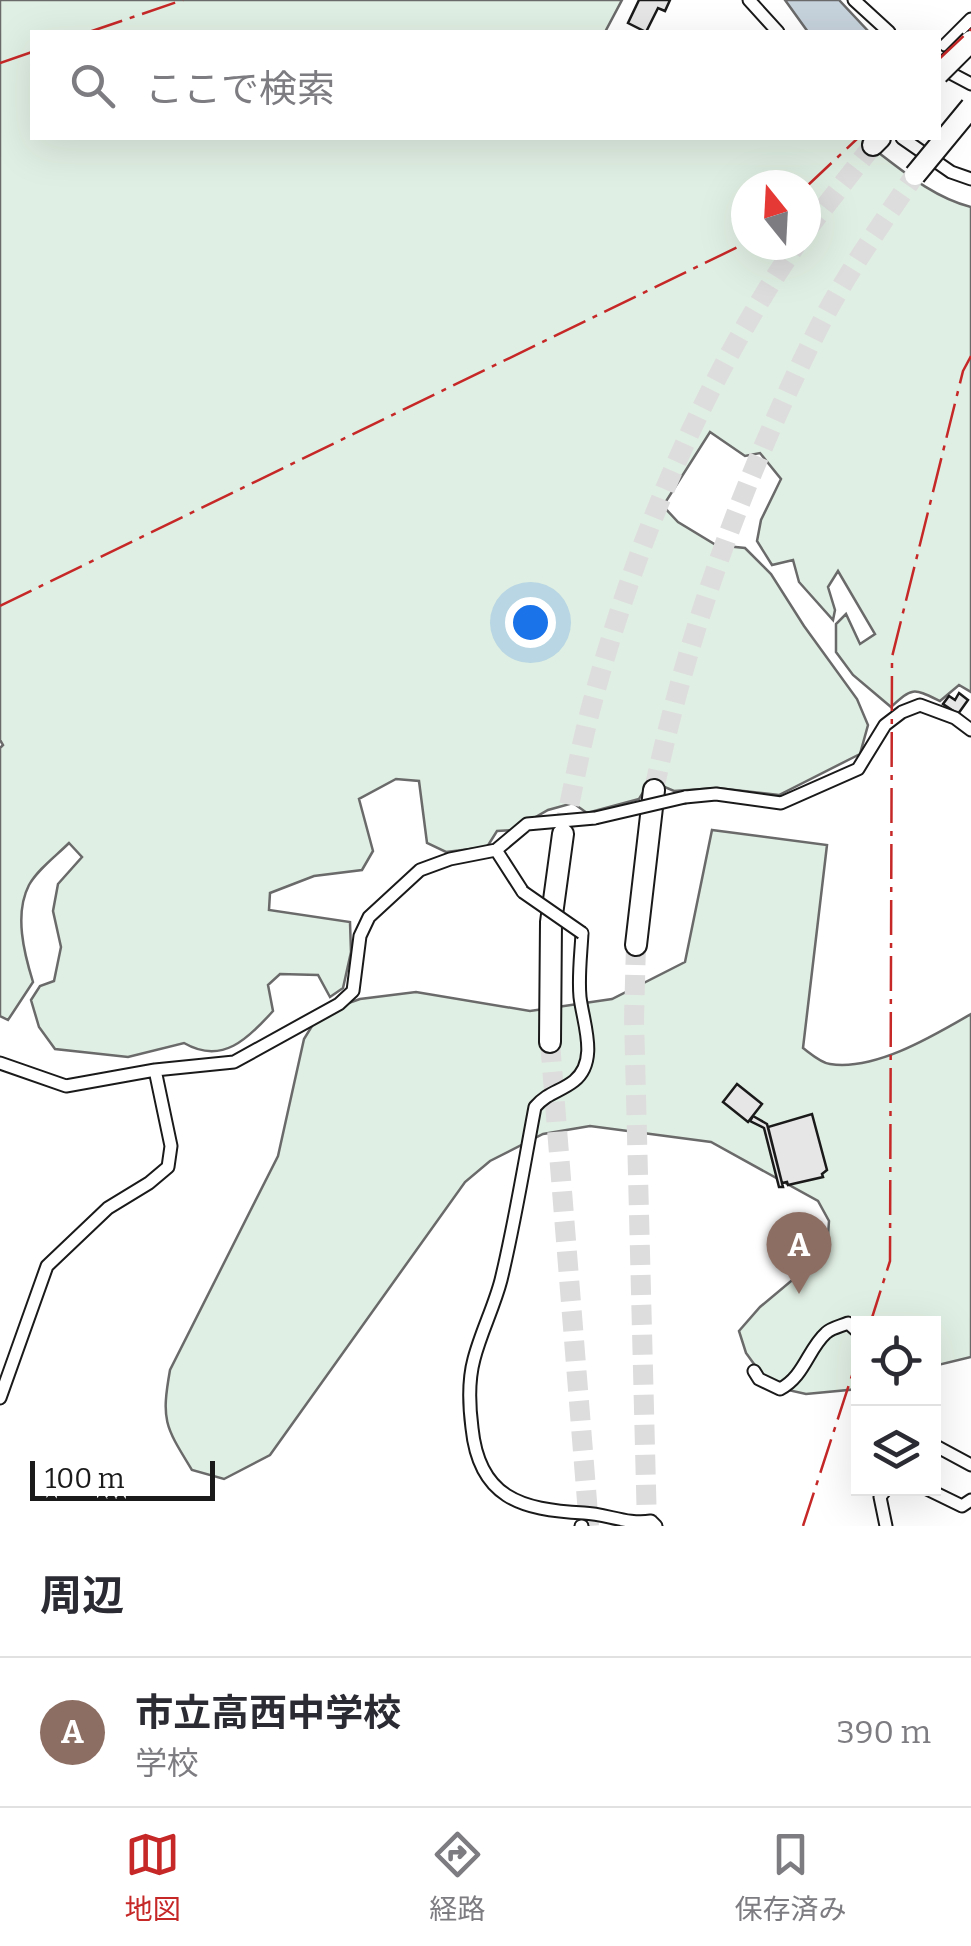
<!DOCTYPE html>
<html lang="ja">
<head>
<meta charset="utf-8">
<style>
	:root { --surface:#fff; --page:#f2f2f3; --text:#2b2b33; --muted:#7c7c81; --line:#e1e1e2; --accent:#c62828 }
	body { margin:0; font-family:Bitter,"Noto Sans JP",serif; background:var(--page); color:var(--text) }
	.controls { position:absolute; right:30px; bottom:30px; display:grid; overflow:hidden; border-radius:0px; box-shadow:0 10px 40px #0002 }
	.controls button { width:90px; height:90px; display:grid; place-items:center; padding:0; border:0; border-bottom:2px solid var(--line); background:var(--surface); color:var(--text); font:50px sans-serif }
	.compass { position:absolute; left:731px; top:170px; width:90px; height:90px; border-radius:50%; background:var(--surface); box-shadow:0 10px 40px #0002; rotate:342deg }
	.scale { position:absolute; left:30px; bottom:25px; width:185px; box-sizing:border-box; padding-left:10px; border:5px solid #1a1a1a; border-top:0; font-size:28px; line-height:35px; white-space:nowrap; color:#1a1a1a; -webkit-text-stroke:8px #fff; paint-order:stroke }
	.you { position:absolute; left:530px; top:622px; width:35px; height:35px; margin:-25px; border:8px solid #fff; border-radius:50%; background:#1a73e8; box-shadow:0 0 0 15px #1a73e833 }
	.badge { display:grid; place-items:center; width:65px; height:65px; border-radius:50%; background:var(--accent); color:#fff; font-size:32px; font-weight:700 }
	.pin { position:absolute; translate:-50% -82px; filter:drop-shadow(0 2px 5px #0008) }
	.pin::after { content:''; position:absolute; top:52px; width:35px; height:30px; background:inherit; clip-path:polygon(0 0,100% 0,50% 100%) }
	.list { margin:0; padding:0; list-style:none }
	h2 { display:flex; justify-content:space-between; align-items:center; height:130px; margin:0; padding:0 40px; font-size:42px }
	h2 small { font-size:32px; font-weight:400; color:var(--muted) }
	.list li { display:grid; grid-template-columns:65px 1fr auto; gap:30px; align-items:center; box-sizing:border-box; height:150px; padding:0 40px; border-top:2px solid var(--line) }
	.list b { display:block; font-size:38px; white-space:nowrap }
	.list p { margin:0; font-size:32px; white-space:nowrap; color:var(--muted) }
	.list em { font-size:32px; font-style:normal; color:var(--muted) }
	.icon { flex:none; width:55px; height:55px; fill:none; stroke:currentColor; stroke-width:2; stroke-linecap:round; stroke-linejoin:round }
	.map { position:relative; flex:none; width:971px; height:1526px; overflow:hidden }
	.search { position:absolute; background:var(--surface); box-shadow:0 10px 40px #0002; left:30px; right:30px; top:30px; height:110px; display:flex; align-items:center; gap:25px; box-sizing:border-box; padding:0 35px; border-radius:0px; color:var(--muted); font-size:38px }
	.sheet { height:280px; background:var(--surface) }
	nav { display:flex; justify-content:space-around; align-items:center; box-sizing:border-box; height:140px; border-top:2px solid var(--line); background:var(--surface); font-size:28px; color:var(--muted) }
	nav a { display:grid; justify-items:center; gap:5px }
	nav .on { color:var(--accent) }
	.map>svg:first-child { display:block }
</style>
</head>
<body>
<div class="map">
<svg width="971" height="1526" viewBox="0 0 971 1526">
	<rect width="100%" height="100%" fill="#fff"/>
	<!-- green -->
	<path fill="#e0efe3" stroke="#6a6a6a" stroke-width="2.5" fill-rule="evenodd" d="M 0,0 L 622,0 L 605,32 L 32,32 L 32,138 L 865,138 L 863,141 C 896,165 930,197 971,207 L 971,692 L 959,685 L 940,701 C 913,688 913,687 891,707 L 853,675 L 836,652 L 836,624 L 846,614 L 860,644 L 875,634 L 838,571 L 828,587 L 835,610 L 833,620 L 799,582 L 793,560 L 772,565 L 757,541 L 761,520 L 781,479 L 760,453 L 745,456 L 710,432 L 663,506 L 678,522 L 716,545 L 745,548 L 771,574 L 804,626 L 857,699 L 868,725 L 860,754 L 779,795 L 717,788 L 674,791 L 660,785 L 647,786 L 639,799 L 587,813 L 573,803 L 548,810 L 513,830 L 497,831 L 487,847 L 446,852 L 427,843 L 419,781 L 396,779 L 359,799 L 373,851 L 362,870 L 314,876 L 270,893 L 269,910 L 350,922 L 351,952 L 343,988 L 330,997 L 318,975 L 280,974 L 268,985 L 273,1011 C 248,1039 222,1065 184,1043 L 128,1057 L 55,1049 L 39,1027 L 31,1000 L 40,986 L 54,981 L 61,947 L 53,911 L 58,884 L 82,857 L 69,843 C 56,856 38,869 29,885 C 14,914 24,953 33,982 L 8,1020 L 0,1016 L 0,748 L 3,745 L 0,740 ZM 746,185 L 806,185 L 806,245 L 746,245 Z
		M 712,830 L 827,845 L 803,1048 C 811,1054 821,1063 830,1064 C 875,1071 933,1036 971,1014 L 971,1357 L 934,1366 L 934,1324 L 858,1324 L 858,1389 L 806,1394 L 770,1386 L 746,1353 L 739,1331 L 760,1307 L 827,1251 L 829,1221 L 818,1201 L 711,1142 L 590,1126 L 543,1134 L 490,1161 L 465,1182 L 270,1455 L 224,1479 L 192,1470 C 165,1426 161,1421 170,1370 L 278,1156 L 304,1039 L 320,1013 L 360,999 L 416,992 L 530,1011 L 612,999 L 685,962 Z"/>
	<!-- water -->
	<path fill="#c6d2dc" stroke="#6a6a6a" stroke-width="2.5" d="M 785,0 L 839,0 L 869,32 L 808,32 Z"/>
	<!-- building -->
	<path fill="#e6e6e6" stroke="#1a1a1a" stroke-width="2.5" d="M 639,0 L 670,0 L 665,11 L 658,8 L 646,32 L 628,23 Z
		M 959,693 L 968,700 L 958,714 L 943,704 L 949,696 L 955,700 Z
		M 737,1084 L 762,1104 L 748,1122 L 723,1102 Z
		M 812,1114 L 827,1170 L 822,1174 L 823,1177 L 788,1185 L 787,1182 L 782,1183 L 768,1127 Z
		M 753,1116 L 767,1124 L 783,1187 L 779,1187 L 764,1128 L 750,1121 Z"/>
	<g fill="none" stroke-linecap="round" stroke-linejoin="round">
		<!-- motorway-tunnel -->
		<path stroke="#ddd" stroke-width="20" stroke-dasharray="20 10" stroke-linecap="butt" d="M 806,231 L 873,145
			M 654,790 C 688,628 746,471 821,323 C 848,271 882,223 915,175
			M 563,834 C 573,789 581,744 593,700 C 637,538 702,384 796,245
			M 636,945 L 634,1018 L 647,1526
			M 550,1042 L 589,1526"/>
		<defs>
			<path id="minor" d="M 749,0 L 778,32
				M 854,0 L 889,32
				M 945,45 L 971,19
				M 939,67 L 971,84
				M 902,138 L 951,172 L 971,179
				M 685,797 L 716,794 L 781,803 L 858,769 L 885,725 L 902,712 L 920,705 L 955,718 L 971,730
				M 496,850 L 523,892
				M 582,933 C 581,954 578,976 580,997 C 583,1023 599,1061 574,1081 C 560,1092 548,1092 535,1107 C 524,1165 515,1222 501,1280 C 494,1307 481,1332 474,1359 C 468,1381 469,1405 472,1428 C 479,1497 520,1510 584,1513 C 607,1514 628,1525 651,1521 L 656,1526
				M 0,1063 L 66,1086 L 155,1070 L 234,1062 L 339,1004 L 353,991 L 360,936 L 369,917 L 420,870 L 450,859 L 496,850 L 527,824 L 595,818
				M 754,1371 L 759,1379 L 780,1389 C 804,1377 808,1349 826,1333 C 831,1328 841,1326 848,1323 L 858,1332
				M 0,1398 L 47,1266 L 108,1208 L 149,1183 L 168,1167 L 171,1146 L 155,1070
				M 934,1445 L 971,1465
				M 925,1488 L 962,1506 L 971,1500
				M 581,1526 L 582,1526
				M 886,1526 L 880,1497 L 887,1488"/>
			<path id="motorway" d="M 873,145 L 880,138
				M 636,945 L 654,790
				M 550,1042 L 551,922 L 563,834"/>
		</defs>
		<!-- minor casing -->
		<use href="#minor" stroke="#1a1a1a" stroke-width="15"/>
		<!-- motorway casing -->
		<use href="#motorway" stroke="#1a1a1a" stroke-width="24"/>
		<!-- minor -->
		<use href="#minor" stroke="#fff" stroke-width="11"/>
		<!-- motorway -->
		<use href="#motorway" stroke="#fff" stroke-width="20"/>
		<defs>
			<path id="minor-bridge" d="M 595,818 L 685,797
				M 523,892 L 582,933"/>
			<path id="motorway-bridge" d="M 938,74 L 971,41
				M 915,175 L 971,107"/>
		</defs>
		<!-- minor-bridge casing -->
		<use href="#minor-bridge" stroke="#1a1a1a" stroke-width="15" stroke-linecap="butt"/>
		<!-- motorway-bridge casing -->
		<use href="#motorway-bridge" stroke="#1a1a1a" stroke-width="24" stroke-linecap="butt"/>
		<!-- minor-bridge -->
		<use href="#minor-bridge" stroke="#fff" stroke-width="11"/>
		<!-- motorway-bridge -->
		<use href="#motorway-bridge" stroke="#fff" stroke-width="20"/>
		<!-- power -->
		<path stroke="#c62828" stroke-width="2.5" stroke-dasharray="35 8 5 8" stroke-linecap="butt" d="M 89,32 L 183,0
			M 938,60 L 971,29
			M 0,63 L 32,52
			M 806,187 L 858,138
			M 0,606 L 746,243
			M 870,1324 L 890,1261 L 892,657 L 963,371 L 971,356
			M 803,1526 L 858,1357"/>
	</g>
</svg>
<div class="controls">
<button><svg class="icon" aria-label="locate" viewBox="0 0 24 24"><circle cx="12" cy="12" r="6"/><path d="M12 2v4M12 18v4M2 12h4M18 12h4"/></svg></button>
<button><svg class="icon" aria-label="layers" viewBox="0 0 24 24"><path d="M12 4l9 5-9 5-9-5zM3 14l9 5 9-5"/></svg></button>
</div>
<svg class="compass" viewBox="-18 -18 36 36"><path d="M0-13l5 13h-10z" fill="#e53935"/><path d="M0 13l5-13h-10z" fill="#7c7c81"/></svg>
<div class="scale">100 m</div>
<div class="you"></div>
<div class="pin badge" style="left:799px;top:1294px;background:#8d6e63">A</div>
<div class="search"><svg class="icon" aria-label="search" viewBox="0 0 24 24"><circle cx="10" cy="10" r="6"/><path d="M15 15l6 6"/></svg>ここで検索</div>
</div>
<section class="sheet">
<h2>周辺<small></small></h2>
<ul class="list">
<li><span class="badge" style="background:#8d6e63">A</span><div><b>市立高西中学校</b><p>学校</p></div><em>390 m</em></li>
</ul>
</section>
<nav>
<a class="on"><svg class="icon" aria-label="map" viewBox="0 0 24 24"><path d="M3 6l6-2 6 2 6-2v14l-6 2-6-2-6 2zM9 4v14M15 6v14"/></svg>地図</a>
<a><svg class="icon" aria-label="directions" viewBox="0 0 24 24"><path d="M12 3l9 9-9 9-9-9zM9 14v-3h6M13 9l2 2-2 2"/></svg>経路</a>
<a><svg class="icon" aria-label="saved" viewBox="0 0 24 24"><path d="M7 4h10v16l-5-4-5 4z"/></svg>保存済み</a>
</nav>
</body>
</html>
